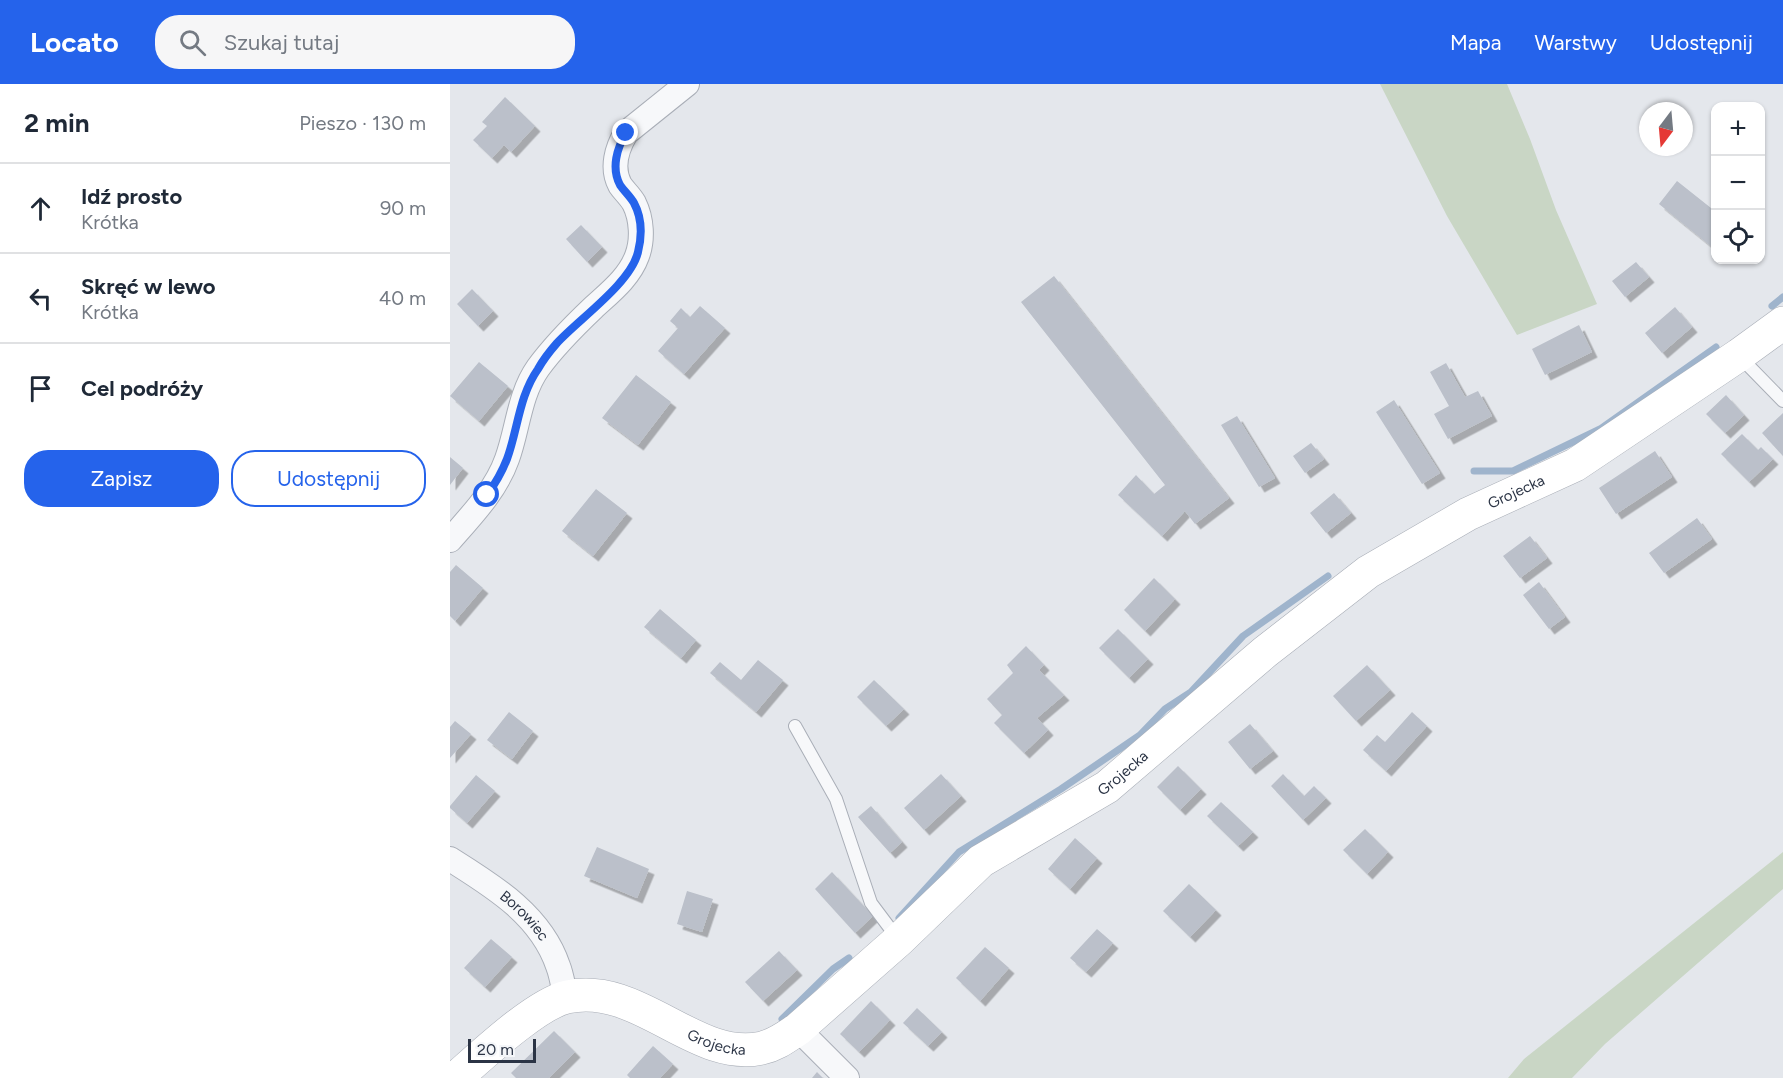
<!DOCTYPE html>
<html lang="pl">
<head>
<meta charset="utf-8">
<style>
	:root { --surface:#fff; --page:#f6f6f7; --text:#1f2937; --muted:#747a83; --line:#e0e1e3; --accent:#2563eb }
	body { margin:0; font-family:Figtree,sans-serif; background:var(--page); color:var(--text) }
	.controls { position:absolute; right:18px; top:18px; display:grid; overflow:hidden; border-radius:12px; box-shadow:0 2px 4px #0004 }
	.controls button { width:54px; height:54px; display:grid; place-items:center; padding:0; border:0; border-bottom:2px solid var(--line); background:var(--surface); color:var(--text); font:30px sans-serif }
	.compass { position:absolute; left:1189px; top:18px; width:54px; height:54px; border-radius:50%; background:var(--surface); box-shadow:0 2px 4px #0004; rotate:196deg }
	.scale { position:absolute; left:18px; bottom:15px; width:68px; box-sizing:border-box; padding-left:6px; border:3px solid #2b3445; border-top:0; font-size:16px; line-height:21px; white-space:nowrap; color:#2b3445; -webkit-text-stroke:4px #f4f6f9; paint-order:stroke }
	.stop { position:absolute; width:18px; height:18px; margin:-14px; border:4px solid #2563eb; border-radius:50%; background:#fff }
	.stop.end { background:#2563eb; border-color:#fff; box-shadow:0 2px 6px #0008 }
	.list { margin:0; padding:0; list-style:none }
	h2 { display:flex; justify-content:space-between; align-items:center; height:78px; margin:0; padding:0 24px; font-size:26px }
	h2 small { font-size:20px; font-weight:400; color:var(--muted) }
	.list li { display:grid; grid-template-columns:39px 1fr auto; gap:18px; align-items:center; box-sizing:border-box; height:90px; padding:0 24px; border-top:2px solid var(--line) }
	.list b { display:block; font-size:22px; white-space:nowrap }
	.list p { margin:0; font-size:20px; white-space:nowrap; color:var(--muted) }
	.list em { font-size:20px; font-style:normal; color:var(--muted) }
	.actions { display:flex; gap:12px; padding:18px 24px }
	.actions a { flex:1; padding:14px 0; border:2px solid var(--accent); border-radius:24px; text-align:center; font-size:21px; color:var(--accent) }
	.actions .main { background:var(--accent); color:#fff }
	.icon { flex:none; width:33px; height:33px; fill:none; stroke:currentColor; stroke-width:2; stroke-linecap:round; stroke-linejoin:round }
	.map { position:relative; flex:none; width:1333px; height:994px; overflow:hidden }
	header { display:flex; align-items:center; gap:36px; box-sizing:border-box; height:84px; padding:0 30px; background:var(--accent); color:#fff }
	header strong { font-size:28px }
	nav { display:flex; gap:33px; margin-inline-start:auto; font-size:21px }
	.search { width:420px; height:54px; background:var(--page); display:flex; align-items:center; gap:15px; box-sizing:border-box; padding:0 21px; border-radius:24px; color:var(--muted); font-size:22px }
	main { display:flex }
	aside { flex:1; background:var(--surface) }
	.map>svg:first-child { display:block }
</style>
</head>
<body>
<header>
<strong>Locato</strong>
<div class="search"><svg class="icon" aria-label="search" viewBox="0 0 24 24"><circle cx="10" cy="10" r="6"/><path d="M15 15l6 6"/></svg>Szukaj tutaj</div>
<nav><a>Mapa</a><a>Warstwy</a><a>Udostępnij</a></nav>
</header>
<main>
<aside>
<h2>2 min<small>Pieszo · 130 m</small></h2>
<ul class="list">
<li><svg class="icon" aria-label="ahead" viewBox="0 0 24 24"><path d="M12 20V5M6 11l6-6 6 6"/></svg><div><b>Idź prosto</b><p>Krótka</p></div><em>90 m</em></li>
<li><svg class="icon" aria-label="left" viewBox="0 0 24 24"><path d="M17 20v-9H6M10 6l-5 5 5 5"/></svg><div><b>Skręć w lewo</b><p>Krótka</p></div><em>40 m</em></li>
<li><svg class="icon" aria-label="arrive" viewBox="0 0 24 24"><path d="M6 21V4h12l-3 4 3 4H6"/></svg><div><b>Cel podróży</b></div></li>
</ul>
<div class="actions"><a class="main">Zapisz</a><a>Udostępnij</a></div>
</aside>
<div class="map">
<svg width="1333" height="994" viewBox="0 0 1333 994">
	<defs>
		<filter id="shadow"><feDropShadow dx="5.5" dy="5.5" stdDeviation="0" flood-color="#0004"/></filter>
	</defs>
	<rect width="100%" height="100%" fill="#e4e7ec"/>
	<!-- green -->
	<path fill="#c9d6c5" d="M 930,0 L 1057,0 L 1080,55 L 1106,126 L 1147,220 L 1067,251 L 997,132 Z
		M 1333,768 L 1333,805 L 1155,960 L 1122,994 L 1058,994 L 1074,975 Z"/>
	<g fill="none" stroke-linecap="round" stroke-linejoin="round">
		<!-- stream -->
		<path stroke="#9fb4cc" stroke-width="7" d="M 1322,222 L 1333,213
			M 1024,387 L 1063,387 L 1150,345 L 1266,263
			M 449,834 L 509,768 L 611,705 L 690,651 L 715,625 L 741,608 L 793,552 L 878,492
			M 332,935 L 383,885 L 399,874"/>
	</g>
	<!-- building -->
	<path fill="#bbc0ca" filter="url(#shadow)" d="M 55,13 L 85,42 L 61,68 L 54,61 L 42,74 L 23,56 L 37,42 L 32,38 Z
		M 1227,97 L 1266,128 L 1266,159 L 1262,163 L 1209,120 Z
		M 131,141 L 152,163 L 137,178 L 116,155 Z
		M 1186,178 L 1199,193 L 1175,213 L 1162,197 Z
		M 604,192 L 779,414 L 745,440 L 735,427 L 712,452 L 668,411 L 686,391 L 704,410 L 715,401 L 571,218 Z
		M 22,205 L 43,227 L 28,242 L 7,220 Z
		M 250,222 L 275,244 L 234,290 L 208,267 L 228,244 L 220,237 L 231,224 L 240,233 Z
		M 1225,223 L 1242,243 L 1212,269 L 1195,249 Z
		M 1129,241 L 1142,268 L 1095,291 L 1082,265 Z
		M 29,278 L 58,302 L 29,337 L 0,312 Z
		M 996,279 L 1015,313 L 1028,307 L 1042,332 L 998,355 L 984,330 L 999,322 L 980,288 Z
		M 186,291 L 221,318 L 188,361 L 152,334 Z
		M 1276,311 L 1294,331 L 1275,349 L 1256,330 Z
		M 944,316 L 990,389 L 972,400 L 926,328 Z
		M 1333,329 L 1333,372 L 1312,349 Z
		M 787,332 L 825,394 L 809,403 L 771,341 Z
		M 1292,350 L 1308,366 L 1311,363 L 1323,375 L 1299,398 L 1271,370 Z
		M 861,359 L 874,375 L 855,389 L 843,372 Z
		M 1205,367 L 1222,393 L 1166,430 L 1149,404 Z
		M 0,373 L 13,384 L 0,401 Z
		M 146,405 L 177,429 L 143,472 L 112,447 Z
		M 884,409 L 901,429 L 876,449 L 860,429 Z
		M 1247,434 L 1262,455 L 1214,489 L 1199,469 Z
		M 1080,452 L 1097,474 L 1070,494 L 1053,472 Z
		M 6,481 L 33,504 L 5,537 L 0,532 L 0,488 Z
		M 704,494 L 725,515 L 695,547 L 674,526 Z
		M 1089,498 L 1115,533 L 1099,545 L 1073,511 Z
		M 210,525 L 246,556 L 231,574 L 194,543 Z
		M 668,545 L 698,575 L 679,594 L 649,564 Z
		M 576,562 L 594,581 L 589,586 L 614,611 L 587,634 L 598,646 L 574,669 L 544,639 L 552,631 L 537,615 L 563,589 L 557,581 Z
		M 308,576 L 333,596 L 306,628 L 260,589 L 270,578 L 291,596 Z
		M 917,581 L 940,606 L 906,637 L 883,612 Z
		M 424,596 L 454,625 L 436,642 L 407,613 Z
		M 59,628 L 83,647 L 62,675 L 37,656 Z
		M 962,628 L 977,642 L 936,687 L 913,666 L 927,651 L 935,658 Z
		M 5,637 L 21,650 L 0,674 L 0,643 Z
		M 800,640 L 823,667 L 800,685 L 778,658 Z
		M 728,682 L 751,705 L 730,726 L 707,703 Z
		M 491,690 L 511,712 L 474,746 L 454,724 Z
		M 833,690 L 854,712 L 864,702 L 876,714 L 853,736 L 821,702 Z
		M 26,691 L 45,707 L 17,739 L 0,724 L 0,722 Z
		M 771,718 L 803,748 L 788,762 L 757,732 Z
		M 421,722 L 452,758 L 440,769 L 408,733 Z
		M 915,745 L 938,768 L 917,790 L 893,766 Z
		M 625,754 L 647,774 L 620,805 L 598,785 Z
		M 147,763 L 199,785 L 187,814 L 134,792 Z
		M 382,788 L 423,832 L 405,849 L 365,805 Z
		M 739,800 L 766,826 L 740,853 L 713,827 Z
		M 237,807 L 263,815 L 252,848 L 227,840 Z
		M 647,845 L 663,859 L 636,888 L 620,874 Z
		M 41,855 L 62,873 L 35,903 L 14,884 Z
		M 535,863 L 559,884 L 530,917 L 506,894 Z
		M 329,867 L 347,886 L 313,917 L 295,898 Z
		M 421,917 L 440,936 L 409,968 L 390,950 Z
		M 467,924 L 492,948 L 478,962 L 453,939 Z
		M 104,947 L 125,968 L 99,994 L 66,994 L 61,989 Z
		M 203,962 L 223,980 L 210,994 L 180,994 L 177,991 Z
		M 367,988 L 373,994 L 362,994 Z"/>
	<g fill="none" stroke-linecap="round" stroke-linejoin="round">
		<defs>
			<path id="lane" d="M 1290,273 L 1333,317
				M 345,642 L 386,715 L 421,819 L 448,855"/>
			<g id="street">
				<path d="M 0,456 C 22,431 46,406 57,375 C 68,345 69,311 88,284 C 104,262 123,243 143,224 C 159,209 179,194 187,172 C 193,156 192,135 184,119 C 180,112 174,107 170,101 C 161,84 167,64 176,49 L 237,0"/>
				<path id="s1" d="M 0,775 C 43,802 91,831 108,882 C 112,892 113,903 116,914"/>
				<path d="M 348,945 L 397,994"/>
			</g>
			<g id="secondary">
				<path id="s2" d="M 6,994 C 31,972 86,920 117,913 C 189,897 245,979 312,964 C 326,961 336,953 348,945 L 449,856 L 531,777 L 657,703 L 815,568 L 918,488 L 1018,430 L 1125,381 L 1289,271 L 1333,239"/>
			</g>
		</defs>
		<!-- lane casing -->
		<use href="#lane" stroke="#a9aeb7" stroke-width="14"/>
		<!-- street casing -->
		<use href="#street" stroke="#a9aeb7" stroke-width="26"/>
		<!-- secondary casing -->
		<use href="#secondary" stroke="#a9aeb7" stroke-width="34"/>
		<!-- lane -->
		<use href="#lane" stroke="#f7f8fa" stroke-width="12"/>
		<!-- street -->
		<use href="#street" stroke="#f7f8fa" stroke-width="24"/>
		<!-- secondary -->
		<use href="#secondary" stroke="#fff" stroke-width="33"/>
	</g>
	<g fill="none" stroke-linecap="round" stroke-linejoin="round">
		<!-- route -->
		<path stroke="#2563eb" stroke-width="8" d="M 37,411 C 45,400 52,388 57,375 C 68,345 69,312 88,285 C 93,276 100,267 107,259 C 129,235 181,199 188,168 C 192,152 192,134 184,119 C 180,112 174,107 170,101 C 161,84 167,64 176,49"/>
	</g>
	<g text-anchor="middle" stroke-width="5" stroke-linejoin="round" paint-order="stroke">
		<!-- street labels -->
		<g font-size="15" fill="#2b3445" stroke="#f4f6f9">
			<text dy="5" stroke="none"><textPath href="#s2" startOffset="1287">Grojecka</textPath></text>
			<text dy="5" stroke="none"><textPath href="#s2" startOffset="801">Grojecka</textPath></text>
			<text dy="5" stroke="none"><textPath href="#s1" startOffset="94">Borowiec</textPath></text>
			<text dy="5" stroke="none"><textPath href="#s2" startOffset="298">Grojecka</textPath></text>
		</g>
	</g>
</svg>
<div class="controls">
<button>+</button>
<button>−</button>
<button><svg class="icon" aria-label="locate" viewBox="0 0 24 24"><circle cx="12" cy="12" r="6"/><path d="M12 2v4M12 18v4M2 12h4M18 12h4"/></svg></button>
</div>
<svg class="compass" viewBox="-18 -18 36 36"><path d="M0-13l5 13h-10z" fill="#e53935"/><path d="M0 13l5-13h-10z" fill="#747a83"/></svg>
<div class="scale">20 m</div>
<div class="stop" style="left:37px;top:411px"></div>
<div class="stop end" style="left:176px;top:49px"></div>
</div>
</main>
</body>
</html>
